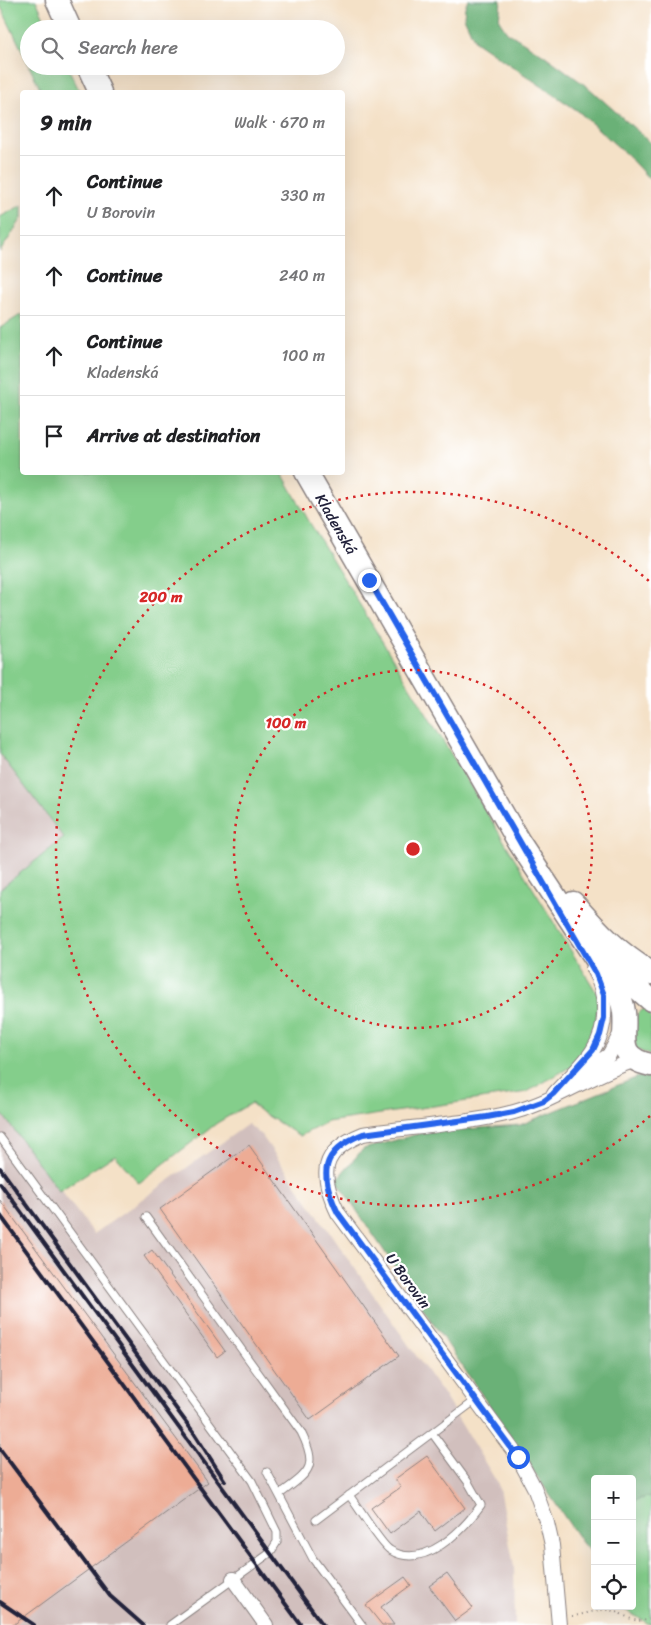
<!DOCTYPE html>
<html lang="en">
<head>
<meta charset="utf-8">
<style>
	:root { --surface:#fff; --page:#f6f6f6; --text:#202124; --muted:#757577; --line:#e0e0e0 }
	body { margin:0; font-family:Sriracha,sans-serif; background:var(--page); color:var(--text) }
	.controls { position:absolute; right:15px; bottom:15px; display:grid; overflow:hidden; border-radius:5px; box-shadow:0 5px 20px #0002 }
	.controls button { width:45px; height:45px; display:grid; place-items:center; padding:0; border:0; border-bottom:1px solid var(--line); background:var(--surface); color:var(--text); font:25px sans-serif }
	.stop { position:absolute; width:15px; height:15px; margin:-11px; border:4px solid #2563eb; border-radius:50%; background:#fff }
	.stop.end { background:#2563eb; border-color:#fff; box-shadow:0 1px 5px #0008 }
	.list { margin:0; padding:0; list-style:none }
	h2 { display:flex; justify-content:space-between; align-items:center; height:65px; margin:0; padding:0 20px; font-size:21px }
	h2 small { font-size:16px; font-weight:400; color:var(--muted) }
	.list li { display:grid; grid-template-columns:32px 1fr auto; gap:15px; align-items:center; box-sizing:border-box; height:80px; padding:0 20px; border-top:1px solid var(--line) }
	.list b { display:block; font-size:19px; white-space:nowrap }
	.list p { margin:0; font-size:16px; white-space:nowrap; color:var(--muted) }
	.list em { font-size:16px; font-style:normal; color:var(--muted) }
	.icon { flex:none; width:28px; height:28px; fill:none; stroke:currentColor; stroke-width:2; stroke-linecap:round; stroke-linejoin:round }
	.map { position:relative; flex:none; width:651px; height:1625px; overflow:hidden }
	.search { position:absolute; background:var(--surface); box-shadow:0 5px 20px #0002; left:20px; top:20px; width:325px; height:55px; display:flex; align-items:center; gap:12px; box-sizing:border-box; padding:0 18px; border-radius:28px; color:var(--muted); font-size:19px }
	.panel { position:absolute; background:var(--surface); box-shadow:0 5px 20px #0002; left:20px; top:90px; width:325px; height:385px; border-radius:5px }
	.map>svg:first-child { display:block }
</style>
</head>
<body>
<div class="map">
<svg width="651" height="1625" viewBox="0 0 651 1625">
	<rect width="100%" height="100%" fill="#fff"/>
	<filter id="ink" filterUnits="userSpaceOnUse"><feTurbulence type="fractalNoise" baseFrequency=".02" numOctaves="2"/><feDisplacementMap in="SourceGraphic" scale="10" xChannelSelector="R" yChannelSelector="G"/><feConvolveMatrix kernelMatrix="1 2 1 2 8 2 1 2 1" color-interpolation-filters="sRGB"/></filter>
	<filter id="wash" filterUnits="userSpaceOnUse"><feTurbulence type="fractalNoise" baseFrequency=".0096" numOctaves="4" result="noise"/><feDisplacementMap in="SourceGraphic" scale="20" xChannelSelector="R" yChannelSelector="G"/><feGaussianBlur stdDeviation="1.12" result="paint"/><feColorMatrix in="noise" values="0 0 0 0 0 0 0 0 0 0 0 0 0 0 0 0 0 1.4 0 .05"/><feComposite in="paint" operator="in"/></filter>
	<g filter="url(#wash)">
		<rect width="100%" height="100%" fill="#f4e1c7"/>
		<!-- industrial -->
		<path fill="#d1bfbd" d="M 0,754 L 64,838 L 0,889 Z
			M 0,1111 L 94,1234 L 248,1124 L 262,1136 L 443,1394 L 498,1484 L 514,1566 L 515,1625 L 0,1625 Z"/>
		<!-- green -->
		<path fill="#84ce8b" stroke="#537863" d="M 0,0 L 36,0 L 49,29 L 29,29 L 29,65 L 0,5 Z
			M 29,66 L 67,66 L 80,92 L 42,92 Z
			M 22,205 L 22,218 L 0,252 L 0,217 Z
			M 22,314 L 22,472 L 282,473 L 310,523 L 598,995 L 596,1021 L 585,1053 L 570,1067 L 527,1092 L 327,1122 L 300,1136 L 260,1111 L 251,1103 L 217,1123 L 139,1183 L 115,1155 L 59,1191 L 0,1111 L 0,889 L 64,838 L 0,754 L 0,328 Z
			M 651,1007 L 651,1056 L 636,1049 L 633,1019 L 642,1010 Z
			M 651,1496 L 651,1625 L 618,1606 L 632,1606 L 632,1501 Z"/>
		<!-- forest -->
		<path fill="#6bb177" stroke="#466a59" d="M 468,0 L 501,0 L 499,20 L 507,32 L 544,55 L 589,88 L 651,143 L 651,181 L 627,155 L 578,111 L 475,41 L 464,17 L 465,7 Z
			M 638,1077 L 651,1077 L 651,1496 L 632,1501 L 632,1479 L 595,1479 L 595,1557 L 583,1544 L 336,1180 L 363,1149 L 425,1132 L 520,1125 Z"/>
		<g id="blocks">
			<!-- building -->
			<path fill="#edac95" d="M 249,1145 L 399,1356 L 310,1420 L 160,1209 Z
				M 0,1200 L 208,1482 L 13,1625 L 0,1625 Z
				M 152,1250 L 225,1351 L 217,1357 L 144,1256 Z
				M 427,1456 L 465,1508 L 435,1531 L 421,1511 L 390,1534 L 371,1508 L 401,1487 L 395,1479 Z
				M 447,1573 L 473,1608 L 455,1621 L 429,1586 Z
				M 405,1577 L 411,1585 L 381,1607 L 394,1625 L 382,1625 L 366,1605 Z"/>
		</g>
	</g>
	<g filter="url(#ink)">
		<use href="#blocks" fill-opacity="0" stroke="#8b8281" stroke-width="1"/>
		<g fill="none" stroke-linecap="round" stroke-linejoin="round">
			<defs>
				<path id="service" d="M 0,1137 L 252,1481 L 277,1532 L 277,1542 L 270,1553 L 170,1625
					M 146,1217 L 301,1432 C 319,1468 309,1472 280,1494
					M 267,1472 L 313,1559 L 362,1625
					M 349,1495 C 357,1505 381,1545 390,1550 C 424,1571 463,1530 481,1505 L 468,1482 L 432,1433
					M 316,1520 L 476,1400"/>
				<path id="minor" d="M 576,1078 L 609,1055 L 622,1031
					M 554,1094 C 566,1080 583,1066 593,1050 C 609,1026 607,993 593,969
					M 233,1579 L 266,1625
					M 559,1625 L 552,1545 L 547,1523 L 534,1487 L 518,1457 L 338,1213 C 319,1174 320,1151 363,1134 C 410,1127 469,1124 514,1112 C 557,1100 594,1073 636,1060"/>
				<path id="primary" d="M 57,0 L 70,29
					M 88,66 L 100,92
					M 306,472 L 519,842 L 616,989 C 620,996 623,1004 624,1012 C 627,1037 614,1057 651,1065
					M 573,903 C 598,932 618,953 651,973
					M 611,960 L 620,973 L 651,1000"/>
			</defs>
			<!-- service casing -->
			<use href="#service" stroke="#8b8281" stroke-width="9"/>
			<!-- minor casing -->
			<use href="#minor" stroke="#8b8281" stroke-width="16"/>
			<!-- primary casing -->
			<use href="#primary" stroke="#8b8281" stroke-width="25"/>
			<!-- path -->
			<path stroke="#8b8281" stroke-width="2" stroke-dasharray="1 4" stroke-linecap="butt" d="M 572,1616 C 584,1615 596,1609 608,1610 C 628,1613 629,1625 651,1619"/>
			<!-- service -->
			<use href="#service" stroke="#fff" stroke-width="7"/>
			<!-- minor -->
			<use href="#minor" stroke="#fff" stroke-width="14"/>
			<!-- primary -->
			<use href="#primary" stroke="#fff" stroke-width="22"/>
			<!-- rail -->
			<path stroke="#22223b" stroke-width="4" d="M 0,1168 L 194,1433 L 225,1481
				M 0,1183 L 323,1625
				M 0,1215 L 301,1625
				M 0,1449 L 110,1596 L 143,1625
				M 0,1602 L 34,1625"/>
		</g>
	</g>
	<g fill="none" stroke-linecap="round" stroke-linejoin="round" filter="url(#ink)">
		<!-- route -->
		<path stroke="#2563eb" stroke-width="6" d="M 369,580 L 596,974 L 604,995 L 604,1018 L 600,1035 L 593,1050 L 553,1094 L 544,1101 L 514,1112 L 487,1117 L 363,1134 C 320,1151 319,1174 338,1213 L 518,1457"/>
	</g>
	<!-- distance rings -->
	<g fill="none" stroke="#d62828" stroke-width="2.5" stroke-dasharray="2.5 5">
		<circle cx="413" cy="849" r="179"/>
		<path d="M650 1116A357 357 0 1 1 650 582"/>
	</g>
	<g text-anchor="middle" stroke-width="4.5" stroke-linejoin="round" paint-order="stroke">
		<!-- street labels -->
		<g font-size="15" fill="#22223b" stroke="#fff">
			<text transform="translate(336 524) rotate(60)" y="5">Kladenská</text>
			<text transform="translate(408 1281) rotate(54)" y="5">U Borovin</text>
		</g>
	</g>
	<circle cx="413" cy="849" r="8" fill="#d62828" stroke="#fff" stroke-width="2.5"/>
	<g font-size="15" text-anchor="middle" font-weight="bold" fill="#d62828" stroke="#fff" stroke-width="4.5" stroke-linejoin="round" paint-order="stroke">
		<text x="161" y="602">200 m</text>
		<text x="286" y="728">100 m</text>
	</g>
</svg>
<div class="controls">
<button>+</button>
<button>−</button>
<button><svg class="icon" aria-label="locate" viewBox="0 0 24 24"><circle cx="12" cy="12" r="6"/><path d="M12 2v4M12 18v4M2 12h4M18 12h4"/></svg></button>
</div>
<div class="stop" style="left:518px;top:1457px"></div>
<div class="stop end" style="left:369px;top:580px"></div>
<div class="search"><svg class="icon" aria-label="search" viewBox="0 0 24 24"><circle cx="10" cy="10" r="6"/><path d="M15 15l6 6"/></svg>Search here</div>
<section class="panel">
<h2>9 min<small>Walk · 670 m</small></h2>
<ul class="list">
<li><svg class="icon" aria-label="ahead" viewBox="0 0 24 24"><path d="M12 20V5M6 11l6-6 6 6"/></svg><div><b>Continue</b><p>U Borovin</p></div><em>330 m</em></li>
<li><svg class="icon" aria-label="ahead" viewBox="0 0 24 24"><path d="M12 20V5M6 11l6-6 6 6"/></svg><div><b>Continue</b></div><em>240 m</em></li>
<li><svg class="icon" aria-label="ahead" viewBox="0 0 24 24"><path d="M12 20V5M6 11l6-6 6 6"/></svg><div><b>Continue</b><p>Kladenská</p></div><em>100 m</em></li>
<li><svg class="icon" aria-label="arrive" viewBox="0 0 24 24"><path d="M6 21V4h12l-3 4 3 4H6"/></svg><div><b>Arrive at destination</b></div></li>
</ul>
</section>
</div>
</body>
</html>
